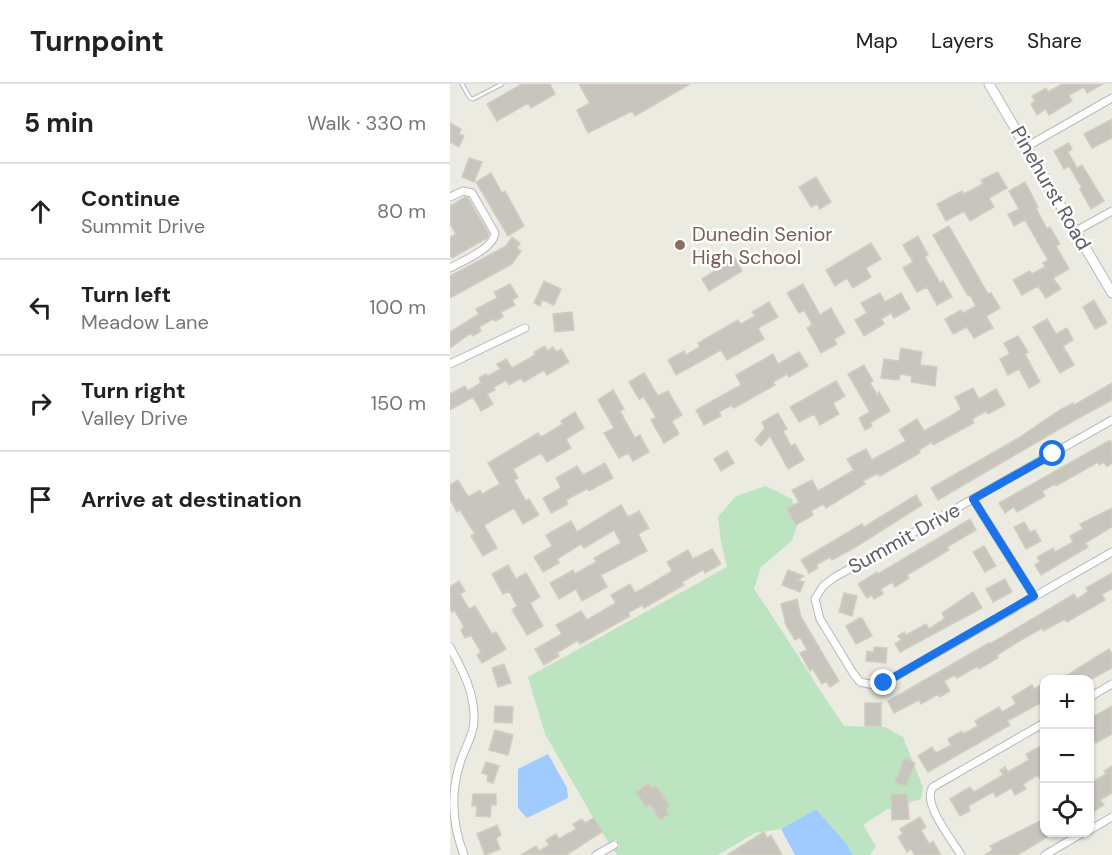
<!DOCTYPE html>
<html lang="en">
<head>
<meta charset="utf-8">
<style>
	:root { --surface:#fff; --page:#f2f2f2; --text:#202124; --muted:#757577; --line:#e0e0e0 }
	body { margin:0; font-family:"DM Sans",sans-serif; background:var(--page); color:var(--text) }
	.controls { position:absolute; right:18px; bottom:18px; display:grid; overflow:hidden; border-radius:12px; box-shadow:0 2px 4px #0004 }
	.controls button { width:54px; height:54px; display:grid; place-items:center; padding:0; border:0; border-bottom:2px solid var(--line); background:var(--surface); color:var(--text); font:30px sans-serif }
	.stop { position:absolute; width:18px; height:18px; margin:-14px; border:4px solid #1a73e8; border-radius:50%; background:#fff }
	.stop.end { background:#1a73e8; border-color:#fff; box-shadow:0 2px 6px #0008 }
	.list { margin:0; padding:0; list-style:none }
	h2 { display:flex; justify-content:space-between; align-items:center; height:78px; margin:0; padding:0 24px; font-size:26px }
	h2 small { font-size:20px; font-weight:400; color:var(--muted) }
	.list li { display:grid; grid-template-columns:39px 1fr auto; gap:18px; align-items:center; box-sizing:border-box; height:96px; padding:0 24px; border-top:2px solid var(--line) }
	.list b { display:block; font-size:22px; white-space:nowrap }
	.list p { margin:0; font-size:20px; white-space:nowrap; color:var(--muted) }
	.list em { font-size:20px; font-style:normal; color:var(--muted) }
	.icon { flex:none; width:33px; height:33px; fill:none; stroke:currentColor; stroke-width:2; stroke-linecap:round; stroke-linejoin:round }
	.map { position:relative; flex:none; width:662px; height:771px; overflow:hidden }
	header { display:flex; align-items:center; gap:36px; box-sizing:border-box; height:84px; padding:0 30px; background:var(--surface); border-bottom:2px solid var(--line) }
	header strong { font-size:28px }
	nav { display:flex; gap:33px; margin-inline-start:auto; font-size:21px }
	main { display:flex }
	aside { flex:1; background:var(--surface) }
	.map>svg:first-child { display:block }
</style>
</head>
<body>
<header>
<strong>Turnpoint</strong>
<nav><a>Map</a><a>Layers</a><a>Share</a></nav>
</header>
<main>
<aside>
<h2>5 min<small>Walk · 330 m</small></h2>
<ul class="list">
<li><svg class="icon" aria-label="ahead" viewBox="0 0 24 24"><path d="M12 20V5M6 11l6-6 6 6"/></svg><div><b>Continue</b><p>Summit Drive</p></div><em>80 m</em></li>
<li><svg class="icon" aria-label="left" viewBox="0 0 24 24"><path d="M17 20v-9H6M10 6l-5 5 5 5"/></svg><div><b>Turn left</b><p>Meadow Lane</p></div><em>100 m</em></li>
<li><svg class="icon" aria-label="right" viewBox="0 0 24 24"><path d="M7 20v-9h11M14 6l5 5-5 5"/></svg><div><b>Turn right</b><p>Valley Drive</p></div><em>150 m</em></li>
<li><svg class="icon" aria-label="arrive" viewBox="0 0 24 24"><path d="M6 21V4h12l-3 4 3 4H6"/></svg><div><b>Arrive at destination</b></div></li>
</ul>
</aside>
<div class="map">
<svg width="662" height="771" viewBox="0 0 662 771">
	<rect width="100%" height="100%" fill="#ecebe1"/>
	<!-- green -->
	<path fill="#bde4c1" d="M 316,402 L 342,415 L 348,439 L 342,457 L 311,483 L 304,505 C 335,550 363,597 394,642 L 435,643 L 453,653 L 473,703 L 471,715 L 436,726 L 413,741 L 426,762 L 420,771 L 403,771 L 397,760 L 366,725 L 331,745 L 305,749 L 268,771 L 167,771 L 164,766 L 170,762 L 166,755 L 159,759 L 149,744 L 95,650 L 78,593 L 277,483 L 271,458 L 268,433 L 286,412 Z"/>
	<!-- water -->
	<path fill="#9fcbfe" d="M 98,670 L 117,704 L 118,714 L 77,734 L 68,724 L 68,685 Z
		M 366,725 L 397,760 L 403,771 L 345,771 L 331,745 Z"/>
	<!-- building -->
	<path fill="#c7c5be" stroke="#d1cdbf" stroke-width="1.5" d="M 72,0 L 100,0 L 105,10 L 81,24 L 78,19 L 47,37 L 37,20 Z
		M 129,0 L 240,0 L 185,32 L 182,27 L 138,49 L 127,26 L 140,19 Z
		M 612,0 L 653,0 L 637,9 L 634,3 L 619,11 L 622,17 L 599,31 L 596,25 L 587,31 L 581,20 L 585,17 L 582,12 L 596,4 L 598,8 Z
		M 662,35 L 662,54 L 642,64 L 634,50 Z
		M 0,39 L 11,45 L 9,50 L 14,52 L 9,63 L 0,58 Z
		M 619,59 L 622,65 L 618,68 L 627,84 L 632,81 L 654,117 L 641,125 L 630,105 L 632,104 L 619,82 L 614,85 L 604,67 Z
		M 19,74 L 32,78 L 24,98 L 12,93 Z
		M 548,88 L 557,104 L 539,114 L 544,123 L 520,137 L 514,127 L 496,137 L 487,120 L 512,107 L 514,110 L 533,100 L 531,96 Z
		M 41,89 L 52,109 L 55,107 L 74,142 L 58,152 L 26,98 Z
		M 366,93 L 381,118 L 370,125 L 367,120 L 361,123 L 349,103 Z
		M 575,98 L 588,123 L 586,124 L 597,145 L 600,143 L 610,160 L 606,162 L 619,185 L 603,194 L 611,205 L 596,214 L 588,202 L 572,211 L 563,196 L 580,187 L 582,190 L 595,183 L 593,179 L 598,176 L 575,136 L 564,142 L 558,130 L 569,125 L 559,107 Z
		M 15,113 L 18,114 L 39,150 L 37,154 L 2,174 L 0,171 L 0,153 L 6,150 L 0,140 L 0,122 Z
		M 499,142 L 538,210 L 541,209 L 550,224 L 536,232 L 543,244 L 524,254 L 517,243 L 503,250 L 495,235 L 511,226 L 513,229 L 526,222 L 520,211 L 518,212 L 483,151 Z
		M 468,152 L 478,171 L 475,173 L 490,199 L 493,197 L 502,213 L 487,221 L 477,203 L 467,208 L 453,184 L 463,178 L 453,161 Z
		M 62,153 L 70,159 L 67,164 L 71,167 L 62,180 L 0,214 L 0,192 L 56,162 Z
		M 421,159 L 431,175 L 416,184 L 421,193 L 403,204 L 397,194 L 385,202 L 376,186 Z
		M 285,174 L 292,187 L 259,207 L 252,195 Z
		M 94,197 L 111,205 L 104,221 L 92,216 L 90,222 L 84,219 Z
		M 60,200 L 68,213 L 62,216 L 65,221 L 51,228 L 53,233 L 45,237 L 43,235 L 29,243 L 31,247 L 23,252 L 21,249 L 0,264 L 0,248 L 29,230 L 26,225 L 47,214 L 44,208 Z
		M 353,200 L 370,231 L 381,224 L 395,249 L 384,255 L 387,260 L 371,269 L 357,244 L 362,241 L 360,236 L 354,226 L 349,229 L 337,209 Z
		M 430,209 L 435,218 L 451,209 L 460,225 L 444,234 L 441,229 L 431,235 L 434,240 L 414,252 L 405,236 L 417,229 L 411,219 Z
		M 644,216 L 657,239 L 645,245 L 633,223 Z
		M 319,218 L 328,233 L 308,244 L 314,255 L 277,276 L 271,266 L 226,291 L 218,276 L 234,267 L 236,271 L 250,263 L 248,259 L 288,236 L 291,240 L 305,232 L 302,228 Z
		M 122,228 L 124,246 L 105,248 L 103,230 Z
		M 597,235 L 606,250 L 617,244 L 623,256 L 613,262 L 624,281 L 610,289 L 583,243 Z
		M 568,252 L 578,268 L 575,270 L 590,298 L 579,304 L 569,285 L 558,291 L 550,275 L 560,270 L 554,259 Z
		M 95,262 L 97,267 L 103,263 L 106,268 L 111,265 L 119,278 L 97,291 L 94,286 L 74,298 L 71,294 L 59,301 L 56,296 L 44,303 L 45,306 L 37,310 L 43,320 L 31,327 L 23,313 L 0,326 L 0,310 L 15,302 L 18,307 L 31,299 L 29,294 L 36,290 L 38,292 L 50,285 L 47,280 L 56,275 L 62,284 L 85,271 L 84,268 Z
		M 451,264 L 472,268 L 470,281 L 487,283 L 485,302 L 461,298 L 462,292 L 450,290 L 449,296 L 431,294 L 434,275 L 449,277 Z
		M 349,268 L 358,282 L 339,293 L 337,290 L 323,298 L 325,301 L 284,324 L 282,321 L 269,328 L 271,332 L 254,341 L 246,326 L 291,301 L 286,291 L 323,270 L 328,280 Z
		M 414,281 L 423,297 L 420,299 L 428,312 L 429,308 L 440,327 L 420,339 L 422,342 L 415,346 L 409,334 L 420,328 L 398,290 Z
		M 194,289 L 208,312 L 218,307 L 232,331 L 222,337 L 229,350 L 214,359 L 201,336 L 206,333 L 194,313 L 189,315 L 179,298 Z
		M 386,297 L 395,312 L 383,319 L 389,330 L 370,341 L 364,330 L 349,338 L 340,323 Z
		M 662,299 L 662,316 L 618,340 L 488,416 L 481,404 L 567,355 L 610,326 L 623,319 L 624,321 Z
		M 523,304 L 529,315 L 546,305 L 555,321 L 538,330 L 536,327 L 522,335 L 524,339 L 483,361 L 482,358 L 469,366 L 470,369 L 430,392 L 428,389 L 413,397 L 415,400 L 376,424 L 373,420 L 361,427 L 363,431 L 346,441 L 337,425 L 349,418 L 342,406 L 362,396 L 368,407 L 404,386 L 397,375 L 416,365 L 422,376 L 456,357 L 449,346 L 467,335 L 474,347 L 499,333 L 511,325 L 505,313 Z
		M 163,306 L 174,325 L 170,327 L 185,354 L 190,351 L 199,368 L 183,377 L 178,369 L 169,374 L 154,349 L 164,344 L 148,316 Z
		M 125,328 L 134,344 L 116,355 L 121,364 L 97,378 L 91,369 L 63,385 L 68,394 L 64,396 L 76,417 L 79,415 L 89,431 L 73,440 L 64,424 L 34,441 L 47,464 L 33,472 L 21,452 L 25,450 L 10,426 L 7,428 L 0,415 L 0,401 L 8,396 L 18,413 L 30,406 L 32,410 L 50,400 L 38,379 L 88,349 L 91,353 L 113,340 L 111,337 Z
		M 328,329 L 337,345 L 333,347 L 341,362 L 345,360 L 354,376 L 338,385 L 320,352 L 311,362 L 305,356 L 315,344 L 312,338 Z
		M 660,356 L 662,360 L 662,379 L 657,383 L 654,378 L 649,381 L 648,378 L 606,402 L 605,400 L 592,407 L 595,412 L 567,428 L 564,423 L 555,429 L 549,419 Z
		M 277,367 L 284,379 L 271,387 L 264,375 Z
		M 155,379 L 163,394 L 139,407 L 138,404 L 116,416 L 118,420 L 101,429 L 93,414 L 111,404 L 106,394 L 127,382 L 133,391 Z
		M 466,411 L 472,421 L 404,464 L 382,476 L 380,473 L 366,481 L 368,484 L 359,489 L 351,476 L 412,440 L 414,443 Z
		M 171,421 L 178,433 L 189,427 L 199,444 L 188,450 L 197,467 L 151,491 L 157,503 L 132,517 L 126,505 L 109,515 L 100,499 L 123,486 L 125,490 L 146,478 L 144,474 L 171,459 L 164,446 L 134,464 L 131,460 L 107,475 L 109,479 L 93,488 L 84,473 L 102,462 L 96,451 L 121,437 L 127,448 Z
		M 662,424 L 662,443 L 635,459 L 638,463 L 591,491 L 585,481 L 590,478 L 587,473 L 603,464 L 605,468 L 623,458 L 620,452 L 633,445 L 630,440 Z
		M 520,435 L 526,446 L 497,463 L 499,466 L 457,491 L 459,494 L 445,503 L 442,498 L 431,505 L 433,510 L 424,515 L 421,511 L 417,514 L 408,500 L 427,488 L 428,490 Z
		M 574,438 L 580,448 L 585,446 L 591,457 L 576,465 L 564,443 Z
		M 534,462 L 546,482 L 535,488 L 523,468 Z
		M 262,465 L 271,480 L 255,489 L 253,486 L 232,498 L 234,501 L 194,524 L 192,521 L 178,529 L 180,532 L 130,560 L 128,556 L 107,569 L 109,572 L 94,581 L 85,565 L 112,550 L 106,541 L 131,527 L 137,536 L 166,519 L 161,511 L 180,500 L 185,509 L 209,495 L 222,487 L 217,478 L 238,466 L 243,475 Z
		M 58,481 L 66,495 L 76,489 L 90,513 L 80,519 L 93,542 L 77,551 L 62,526 L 67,522 L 59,507 L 53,510 L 42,490 Z
		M 338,486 L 354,492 L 348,496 L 354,498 L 350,508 L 332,501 Z
		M 662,489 L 662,505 L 652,510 L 655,516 L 617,538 L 615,535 L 593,547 L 592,544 L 566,559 L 547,571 L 548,574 L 529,585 L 528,582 L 507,594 L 505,591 L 494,597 L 500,607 L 490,613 L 488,610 L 471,620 L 469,616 L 444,629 L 438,617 L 539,559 L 540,560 L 624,510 L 627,515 L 638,508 L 636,504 Z
		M 555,495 L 562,508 L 543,518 L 536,505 Z
		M 9,497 L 15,507 L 10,510 L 19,525 L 25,522 L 42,550 L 46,548 L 56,565 L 32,579 L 27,571 L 31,568 L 21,551 L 15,554 L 11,546 L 14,543 L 5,527 L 2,528 L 0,525 L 0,503 Z
		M 523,508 L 532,524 L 450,568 L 445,560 L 451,556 L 448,552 L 454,548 L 456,551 L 476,540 L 479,545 L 495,534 L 492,529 Z
		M 394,509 L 407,512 L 402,532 L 389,528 Z
		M 347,515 L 351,533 L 389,597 L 380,603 L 376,597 L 372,600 L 363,585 L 360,587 L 350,569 L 357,566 L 350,553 L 345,556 L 336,541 L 331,520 Z
		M 409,534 L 412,534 L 422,552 L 406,560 L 396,542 Z
		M 424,563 L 437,564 L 436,579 L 416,577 L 417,567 L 424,568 Z
		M 659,565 L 662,570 L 662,584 L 640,596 L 609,596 Z
		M 54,580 L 61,599 L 48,603 L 42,584 Z
		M 594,599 L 594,617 L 557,637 L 560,641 L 478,688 L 468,672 L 482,663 L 486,669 L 501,661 L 498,655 L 512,647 L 513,650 L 528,642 L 525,637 L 549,623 L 552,628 L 566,620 L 562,613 L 582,601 L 584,605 Z
		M 415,619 L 431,619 L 431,642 L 415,642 Z
		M 45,622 L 63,623 L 62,639 L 44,638 Z
		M 662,622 L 662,650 L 646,659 L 643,654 L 639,656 L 639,635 Z
		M 45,646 L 63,651 L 58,671 L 39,666 Z
		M 591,662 L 594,667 L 594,701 L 588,691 L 573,700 L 576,705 L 565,711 L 561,704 L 546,713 L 543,708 L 518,722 L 520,727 L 510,732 L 500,715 L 520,703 L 524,708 L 553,691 L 550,686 L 555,683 L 558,688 L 579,676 L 576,670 Z
		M 455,674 L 465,679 L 456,702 L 445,698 Z
		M 36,678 L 49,682 L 43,699 L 37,697 L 38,691 L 32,689 Z
		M 662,682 L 662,709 L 650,716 L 654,721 L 644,727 L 639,720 L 639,700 L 656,690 L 654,687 Z
		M 199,699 L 202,704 L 206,702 L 220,722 L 216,725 L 219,730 L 210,736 L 200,720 L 196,723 L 186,708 Z
		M 23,710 L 46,710 L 46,721 L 41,721 L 40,733 L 26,732 L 27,722 L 22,722 Z
		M 447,710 L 457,710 L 459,735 L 442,736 L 441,711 Z
		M 470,733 L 476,743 L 471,746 L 479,760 L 483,757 L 491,771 L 465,771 L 461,765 L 457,768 L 448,753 L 453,750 L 450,745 Z
		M 144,734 L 152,748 L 116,771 L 71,771 L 86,762 L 89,767 L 99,761 L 96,756 L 106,750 L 109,755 L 126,745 L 123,740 L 132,735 L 135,739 Z
		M 594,735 L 594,748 L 606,748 L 567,771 L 535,771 L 543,766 L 540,762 Z
		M 47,741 L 51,751 L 46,754 L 50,765 L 35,771 L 27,750 Z
		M 314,748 L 317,754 L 321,751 L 332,771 L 277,771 Z"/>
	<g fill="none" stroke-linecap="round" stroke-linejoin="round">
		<defs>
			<path id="lane" d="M 12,0 L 20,14 L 23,15 L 52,0"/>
			<path id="street" d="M 576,63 L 662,14
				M 0,113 L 13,107 L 22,109 L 45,149 C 44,164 13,177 0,184
				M 626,147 L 662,127
				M 0,280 L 75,244
				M 662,336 L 385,493 L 373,502 L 365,515 L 370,535 L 403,589 L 410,598 L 424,601 L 434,599 L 662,468
				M 523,415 L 584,512
				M 0,563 C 13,587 25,609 24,637 C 24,650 15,664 11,676 C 0,708 2,740 14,771
				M 640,613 L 662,600
				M 640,746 L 662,733
				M 146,771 L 164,761
				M 511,771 C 502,756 471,718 483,703 L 594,639
				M 595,771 L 634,748"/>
			<path id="secondary" d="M 539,0 L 662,209"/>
		</defs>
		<!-- lane casing -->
		<use href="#lane" stroke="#b6b8bd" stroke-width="5"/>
		<!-- street casing -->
		<use href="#street" stroke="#b6b8bd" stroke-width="9"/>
		<!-- secondary casing -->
		<use href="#secondary" stroke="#b6b9bf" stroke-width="11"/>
		<!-- lane -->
		<use href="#lane" stroke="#fff" stroke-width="3"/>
		<!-- street -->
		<use href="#street" stroke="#fff" stroke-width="7"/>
		<!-- secondary -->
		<use href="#secondary" stroke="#fff" stroke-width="9"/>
	</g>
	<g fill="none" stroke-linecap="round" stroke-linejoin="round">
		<!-- route -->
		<path stroke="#1a73e8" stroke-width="8" d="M 434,599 L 584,512 L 523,415 L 603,370"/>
	</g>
	<!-- markers -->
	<circle fill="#8d6e63" stroke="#fff" stroke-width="2" cx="230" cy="161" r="6"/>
	<g text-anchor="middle" stroke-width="5" stroke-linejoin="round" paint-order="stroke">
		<!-- street labels -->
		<g font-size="20" fill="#595c62" stroke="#fff">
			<text transform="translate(601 104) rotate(60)" y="7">Pinehurst Road</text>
			<text transform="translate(454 454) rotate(-29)" y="7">Summit Drive</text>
		</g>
		<!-- education labels -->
		<g font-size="20" fill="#785e54" stroke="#fff" text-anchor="start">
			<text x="242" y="157">Dunedin Senior<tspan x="242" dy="23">High School</tspan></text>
		</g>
	</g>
</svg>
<div class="controls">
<button>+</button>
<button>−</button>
<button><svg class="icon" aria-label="locate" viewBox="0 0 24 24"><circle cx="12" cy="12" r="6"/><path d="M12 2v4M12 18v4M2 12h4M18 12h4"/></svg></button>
</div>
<div class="stop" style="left:603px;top:370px"></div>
<div class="stop end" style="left:434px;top:599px"></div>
</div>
</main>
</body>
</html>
